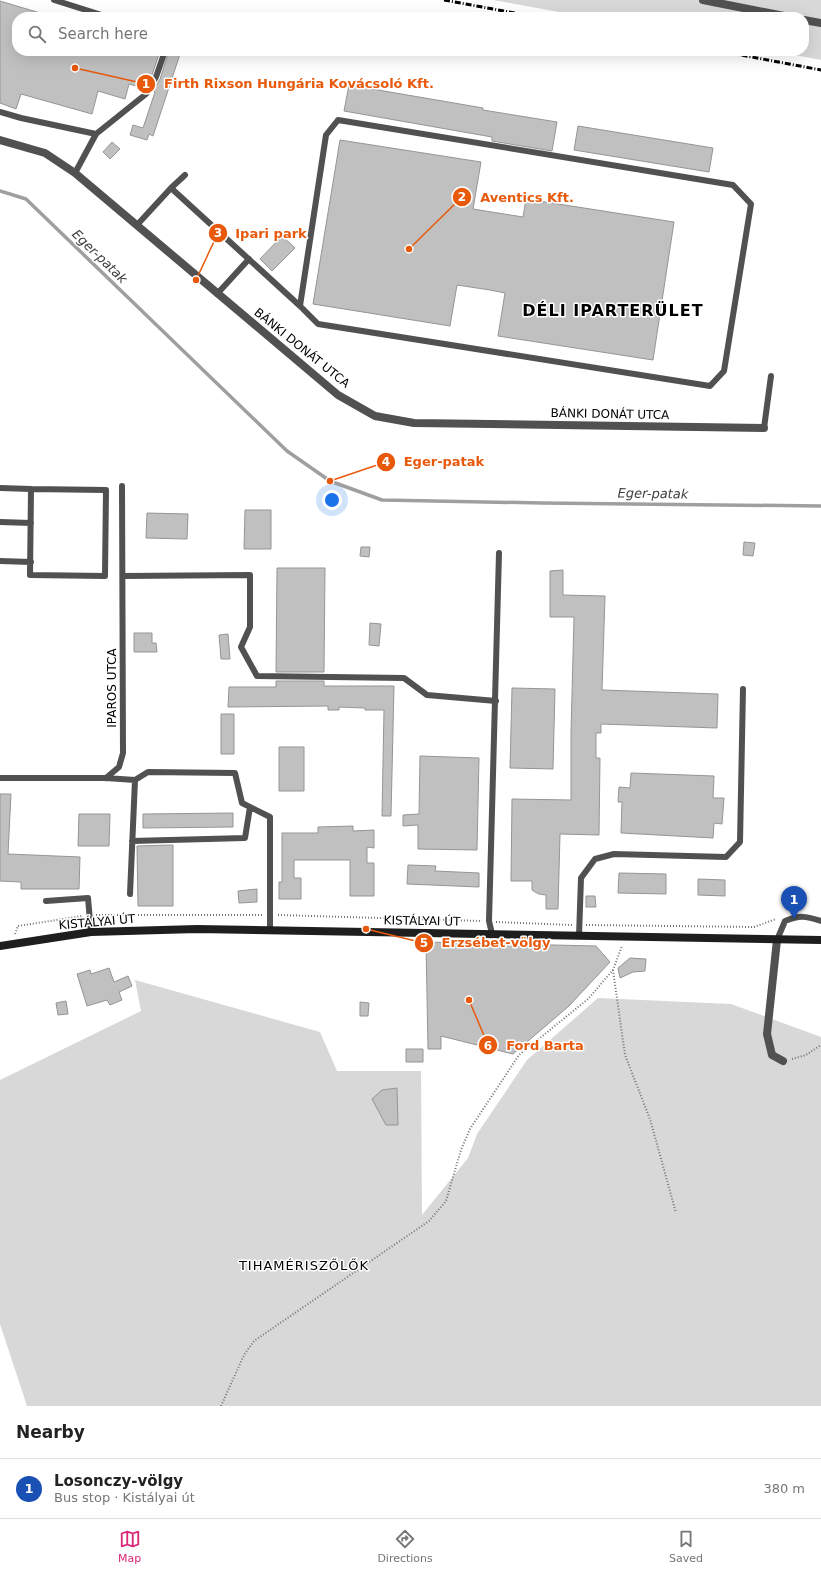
<!DOCTYPE html>
<html lang="en">
<head>
<meta charset="utf-8">
<style>
	:root { --surface:#fff; --page:#f6f6f6; --text:#222; --muted:#767676; --line:#e0e0e0; --accent:#db2777 }
	body { margin:0; font-family:"DejaVu Sans",sans-serif; background:var(--page); color:var(--text) }
	.you { position:absolute; left:332px; top:500px; width:14px; height:14px; margin:-10px; border:3px solid #fff; border-radius:50%; background:#1a73e8; box-shadow:0 0 0 6px #1a73e833 }
	.badge { display:grid; place-items:center; width:26px; height:26px; border-radius:50%; background:var(--accent); color:#fff; font-size:13px; font-weight:700 }
	.pin { position:absolute; translate:-50% -33px; filter:drop-shadow(0 1px 2px #0008) }
	.pin::after { content:''; position:absolute; top:21px; width:14px; height:12px; background:inherit; clip-path:polygon(0 0,100% 0,50% 100%) }
	.list { margin:0; padding:0; list-style:none }
	h2 { display:flex; justify-content:space-between; align-items:center; height:52px; margin:0; padding:0 16px; font-size:17px }
	h2 small { font-size:13px; font-weight:400; color:var(--muted) }
	.list li { display:grid; grid-template-columns:26px 1fr auto; gap:12px; align-items:center; box-sizing:border-box; height:60px; padding:0 16px; border-top:1px solid var(--line) }
	.list b { display:block; font-size:15px; white-space:nowrap }
	.list p { margin:0; font-size:13px; white-space:nowrap; color:var(--muted) }
	.list em { font-size:13px; font-style:normal; color:var(--muted) }
	.icon { flex:none; width:22px; height:22px; fill:none; stroke:currentColor; stroke-width:2; stroke-linecap:round; stroke-linejoin:round }
	.map { position:relative; flex:none; width:821px; height:1406px; overflow:hidden }
	.search { position:absolute; background:var(--surface); box-shadow:0 4px 16px #0002; left:12px; right:12px; top:12px; height:44px; display:flex; align-items:center; gap:10px; box-sizing:border-box; padding:0 14px; border-radius:16px; color:var(--muted); font-size:15px }
	.sheet { height:112px; background:var(--surface) }
	nav { display:flex; justify-content:space-around; align-items:center; box-sizing:border-box; height:56px; border-top:1px solid var(--line); background:var(--surface); font-size:11px; color:var(--muted) }
	nav a { display:grid; justify-items:center; gap:2px }
	nav .on { color:var(--accent) }
	.map>svg:first-child { display:block }
</style>
</head>
<body>
<div class="map">
<svg width="821" height="1406" viewBox="0 0 821 1406">
	<rect width="100%" height="100%" fill="#fff"/>
	<!-- green -->
	<path fill="#d8d8d8" d="M 493,0 L 821,0 L 821,60 L 774,51 L 804,51 L 804,17 L 587,17 Z
		M 135,980 L 320,1032 L 337,1071 L 421,1071 L 422,1215 L 468,1158 L 477,1134 L 527,1060 L 598,998 L 731,1004 L 821,1037 L 821,1406 L 27,1406 L 0,1324 L 0,1080 L 141,1011 Z"/>
	<g fill="none" stroke-linecap="round" stroke-linejoin="round">
		<!-- stream -->
		<path stroke="#9f9f9f" stroke-width="3.5" d="M 0,191 L 26,199 L 287,451 L 330,481 L 382,500 L 542,503 L 821,506"/>
	</g>
	<!-- building -->
	<path fill="#c0c0c0" stroke="#959595" d="M 0,1 L 47,15 L 47,17 L 17,17 L 17,51 L 160,51 L 152,75 L 144,88 L 129,84 L 125,99 L 98,91 L 92,114 L 21,94 L 16,109 L 0,103 Z
		M 169,51 L 181,51 L 153,136 L 149,134 L 147,140 L 130,135 L 133,125 L 143,128 L 155,92 L 153,91 L 160,79 Z
		M 349,85 L 483,108 L 483,110 L 557,122 L 552,151 L 492,141 L 492,137 L 344,111 Z
		M 578,126 L 713,148 L 709,172 L 574,150 Z
		M 340,140 L 481,162 L 473,209 L 523,217 L 526,199 L 674,222 L 653,360 L 498,336 L 505,293 L 490,290 L 457,285 L 450,326 L 313,304 Z
		M 112,142 L 120,149 L 110,159 L 103,152 Z
		M 282,236 L 295,248 L 272,271 L 260,259 Z
		M 245,510 L 271,510 L 271,549 L 244,549 Z
		M 147,513 L 188,514 L 187,539 L 146,538 Z
		M 744,542 L 755,543 L 753,556 L 743,555 Z
		M 361,547 L 370,547 L 369,557 L 360,556 Z
		M 277,568 L 325,568 L 324,672 L 276,672 Z
		M 563,570 L 563,595 L 605,596 L 602,690 L 718,694 L 717,728 L 601,724 L 601,733 L 596,733 L 596,758 L 600,758 L 599,835 L 560,834 L 558,909 L 546,909 L 546,895 L 539,894 L 535,892 L 532,890 L 532,881 L 511,881 L 512,799 L 571,800 L 571,733 L 574,617 L 550,617 L 550,571 Z
		M 370,623 L 381,624 L 379,646 L 369,645 Z
		M 134,633 L 152,633 L 152,643 L 156,643 L 157,652 L 134,652 Z
		M 228,634 L 230,659 L 221,659 L 219,635 Z
		M 276,681 L 324,681 L 324,686 L 394,686 L 391,816 L 382,816 L 384,710 L 365,710 L 365,708 L 339,707 L 339,710 L 328,710 L 328,706 L 228,707 L 229,687 L 276,687 Z
		M 512,688 L 555,689 L 553,769 L 510,768 Z
		M 221,714 L 234,714 L 234,754 L 221,754 Z
		M 279,747 L 304,747 L 304,791 L 279,791 Z
		M 420,756 L 479,758 L 477,850 L 418,849 L 418,825 L 403,826 L 403,815 L 419,814 Z
		M 631,773 L 714,776 L 713,798 L 724,798 L 722,824 L 714,823 L 713,838 L 621,833 L 622,802 L 618,802 L 619,787 L 630,788 Z
		M 0,794 L 11,794 L 8,854 L 80,857 L 79,889 L 21,889 L 21,882 L 0,881 Z
		M 233,813 L 233,827 L 143,828 L 143,814 Z
		M 79,814 L 110,814 L 109,846 L 78,846 Z
		M 353,826 L 353,831 L 374,830 L 374,848 L 367,847 L 367,863 L 374,863 L 374,896 L 350,896 L 350,860 L 294,860 L 294,878 L 301,878 L 301,899 L 279,899 L 279,882 L 282,882 L 282,833 L 318,833 L 318,827 Z
		M 173,845 L 173,906 L 138,906 L 137,846 Z
		M 408,865 L 436,866 L 435,871 L 479,873 L 479,887 L 407,884 Z
		M 619,873 L 666,874 L 666,894 L 618,893 Z
		M 698,879 L 725,880 L 725,896 L 698,895 Z
		M 257,889 L 257,902 L 239,903 L 238,891 Z
		M 586,896 L 595,896 L 596,907 L 586,907 Z
		M 426,942 L 596,946 L 610,962 L 569,1006 L 513,1054 L 441,1036 L 441,1049 L 428,1049 Z
		M 630,958 L 646,959 L 645,971 L 633,972 L 620,978 L 618,968 Z
		M 109,968 L 114,982 L 128,976 L 132,986 L 119,992 L 122,1000 L 110,1005 L 107,1000 L 87,1006 L 77,974 L 90,970 L 91,974 Z
		M 66,1001 L 68,1014 L 58,1015 L 56,1003 Z
		M 360,1002 L 369,1003 L 368,1016 L 360,1016 Z
		M 406,1049 L 423,1049 L 423,1062 L 406,1062 Z
		M 397,1088 L 398,1125 L 386,1125 L 372,1099 L 382,1090 Z"/>
	<g fill="none" stroke-linecap="round" stroke-linejoin="round">
		<!-- path -->
		<path stroke="#737373" stroke-width="2" stroke-dasharray="1 2" stroke-linecap="butt" d="M 96,915 L 262,915
			M 278,915 L 482,921
			M 496,922 L 572,925
			M 586,925 L 754,927 L 776,919
			M 18,926 L 82,916
			M 15,934 L 18,926
			M 613,970 L 625,1055 L 650,1119 L 676,1213
			M 792,1059 L 806,1055 L 821,1045
			M 221,1406 L 244,1355 L 254,1341 L 429,1221 L 446,1201 L 461,1150 L 470,1129 L 519,1055 L 588,999 L 613,970 L 622,946"/>
		<!-- lane -->
		<path stroke="#515151" stroke-width="6" d="M 54,0 L 108,17
			M 0,112 L 21,118 L 96,134
			M 338,120 L 733,185 L 751,204 L 724,371 L 710,386 L 318,324 L 300,306 L 326,135 Z
			M 75,173 L 96,134 L 146,94 L 156,77 L 165,51
			M 171,188 L 185,175
			M 137,225 L 171,188 L 300,306
			M 217,294 L 249,259
			M 764,428 L 771,376
			M 0,488 L 31,489
			M 31,489 L 106,490 L 105,576 L 30,575 Z
			M 0,522 L 31,523
			M 0,561 L 31,562
			M 123,576 L 250,575 L 250,627 L 241,647 L 257,676 L 404,678 L 427,695 L 496,701
			M 0,778 L 106,778 L 135,780 L 148,772 L 235,773 L 242,803 L 270,817 L 270,930
			M 106,778 L 119,767 L 123,753 L 122,486
			M 132,841 L 245,838 L 250,807
			M 130,894 L 135,780
			M 46,901 L 88,898 L 91,932
			M 492,934 L 489,921 L 499,553
			M 579,936 L 581,878 L 595,859 L 614,854 L 726,857 L 740,842 L 743,689
			M 777,940 L 785,921 C 800,915 805,916 821,921"/>
		<!-- street -->
		<path stroke="#515151" stroke-width="8" d="M 703,0 L 789,17
			M 804,20 L 821,23
			M 0,140 L 45,153 L 75,173 L 338,395 L 375,416 L 414,423 L 764,428
			M 777,940 L 767,1034 L 772,1055 L 783,1061"/>
		<!-- secondary -->
		<path stroke="#1e1e1e" stroke-width="8" d="M 0,946 L 91,932 L 197,929 L 821,940"/>
		<!-- rail -->
		<path stroke="#000" stroke-width="3" stroke-dasharray="6 2 1 2" stroke-linecap="butt" d="M 444,0 L 536,17
			M 720,51 L 821,70"/>
	</g>
	<g text-anchor="middle" stroke-width="3" stroke-linejoin="round" paint-order="stroke">
		<!-- street labels -->
		<g font-size="12" fill="#000" stroke="#fff">
			<text transform="translate(302 348) rotate(39)" y="4">BÁNKI DONÁT UTCA</text>
			<text transform="translate(610 414) rotate(1)" y="4">BÁNKI DONÁT UTCA</text>
			<text transform="translate(112 688) rotate(-90)" y="4">IPAROS UTCA</text>
			<text transform="translate(422 921) rotate(1)" y="4">KISTÁLYAI ÚT</text>
			<text transform="translate(97 922) rotate(-5)" y="4">KISTÁLYAI ÚT</text>
		</g>
		<!-- water labels -->
		<g font-size="13" font-style="italic" fill="#404040" stroke="#fff">
			<text transform="translate(100 256) rotate(44)" y="5">Eger-patak</text>
			<text transform="translate(653 493) rotate(1)" y="5">Eger-patak</text>
		</g>
		<!-- neighbourhood labels -->
		<g font-size="13" letter-spacing="1" fill="#000" stroke="#fff">
			<text x="304" y="1270">TIHAMÉRISZŐLŐK</text>
		</g>
		<!-- district labels -->
		<g font-size="16" font-weight="bold" letter-spacing="1" fill="#000" stroke="#fff">
			<text x="613" y="316">DÉLI IPARTERÜLET</text>
		</g>
	</g>
	<!-- callouts -->
	<path fill="none" stroke="#e8590c" stroke-width="1.5" d="M75 68L146 84M409 249L462 197M196 280L218 233M330 481L386 462M366 929L424 943M469 1000L488 1045"/>
	<g fill="#e8590c" stroke="#fff" stroke-width="1.5">
		<circle cx="75" cy="68" r="4"/>
		<circle cx="409" cy="249" r="4"/>
		<circle cx="196" cy="280" r="4"/>
		<circle cx="330" cy="481" r="4"/>
		<circle cx="366" cy="929" r="4"/>
		<circle cx="469" cy="1000" r="4"/>
		<circle cx="146" cy="84" r="10"/>
		<circle cx="462" cy="197" r="10"/>
		<circle cx="218" cy="233" r="10"/>
		<circle cx="386" cy="462" r="10"/>
		<circle cx="424" cy="943" r="10"/>
		<circle cx="488" cy="1045" r="10"/>
	</g>
	<g font-size="12" text-anchor="middle" font-weight="bold" fill="#fff">
		<text x="146" y="88">1</text>
		<text x="462" y="201">2</text>
		<text x="218" y="237">3</text>
		<text x="386" y="466">4</text>
		<text x="424" y="947">5</text>
		<text x="488" y="1050">6</text>
	</g>
	<g font-size="13" text-anchor="middle" font-weight="bold" fill="#e8590c" stroke="#fff" stroke-width="3" stroke-linejoin="round" paint-order="stroke">
		<text x="299" y="88">Firth Rixson Hungária Kovácsoló Kft.</text>
		<text x="527" y="202">Aventics Kft.</text>
		<text x="271" y="238">Ipari park</text>
		<text x="444" y="466">Eger-patak</text>
		<text x="496" y="947">Erzsébet-völgy</text>
		<text x="545" y="1050">Ford Barta</text>
	</g>
</svg>
<div class="you"></div>
<div class="pin badge" style="left:794px;top:919px;background:#1a4fb4">1</div>
<div class="search"><svg class="icon" aria-label="search" viewBox="0 0 24 24"><circle cx="10" cy="10" r="6"/><path d="M15 15l6 6"/></svg>Search here</div>
</div>
<section class="sheet">
<h2>Nearby<small></small></h2>
<ul class="list">
<li><span class="badge" style="background:#1a4fb4">1</span><div><b>Losonczy-völgy</b><p>Bus stop · Kistályai út</p></div><em>380 m</em></li>
</ul>
</section>
<nav>
<a class="on"><svg class="icon" aria-label="map" viewBox="0 0 24 24"><path d="M3 6l6-2 6 2 6-2v14l-6 2-6-2-6 2zM9 4v14M15 6v14"/></svg>Map</a>
<a><svg class="icon" aria-label="directions" viewBox="0 0 24 24"><path d="M12 3l9 9-9 9-9-9zM9 14v-3h6M13 9l2 2-2 2"/></svg>Directions</a>
<a><svg class="icon" aria-label="saved" viewBox="0 0 24 24"><path d="M7 4h10v16l-5-4-5 4z"/></svg>Saved</a>
</nav>
</body>
</html>
